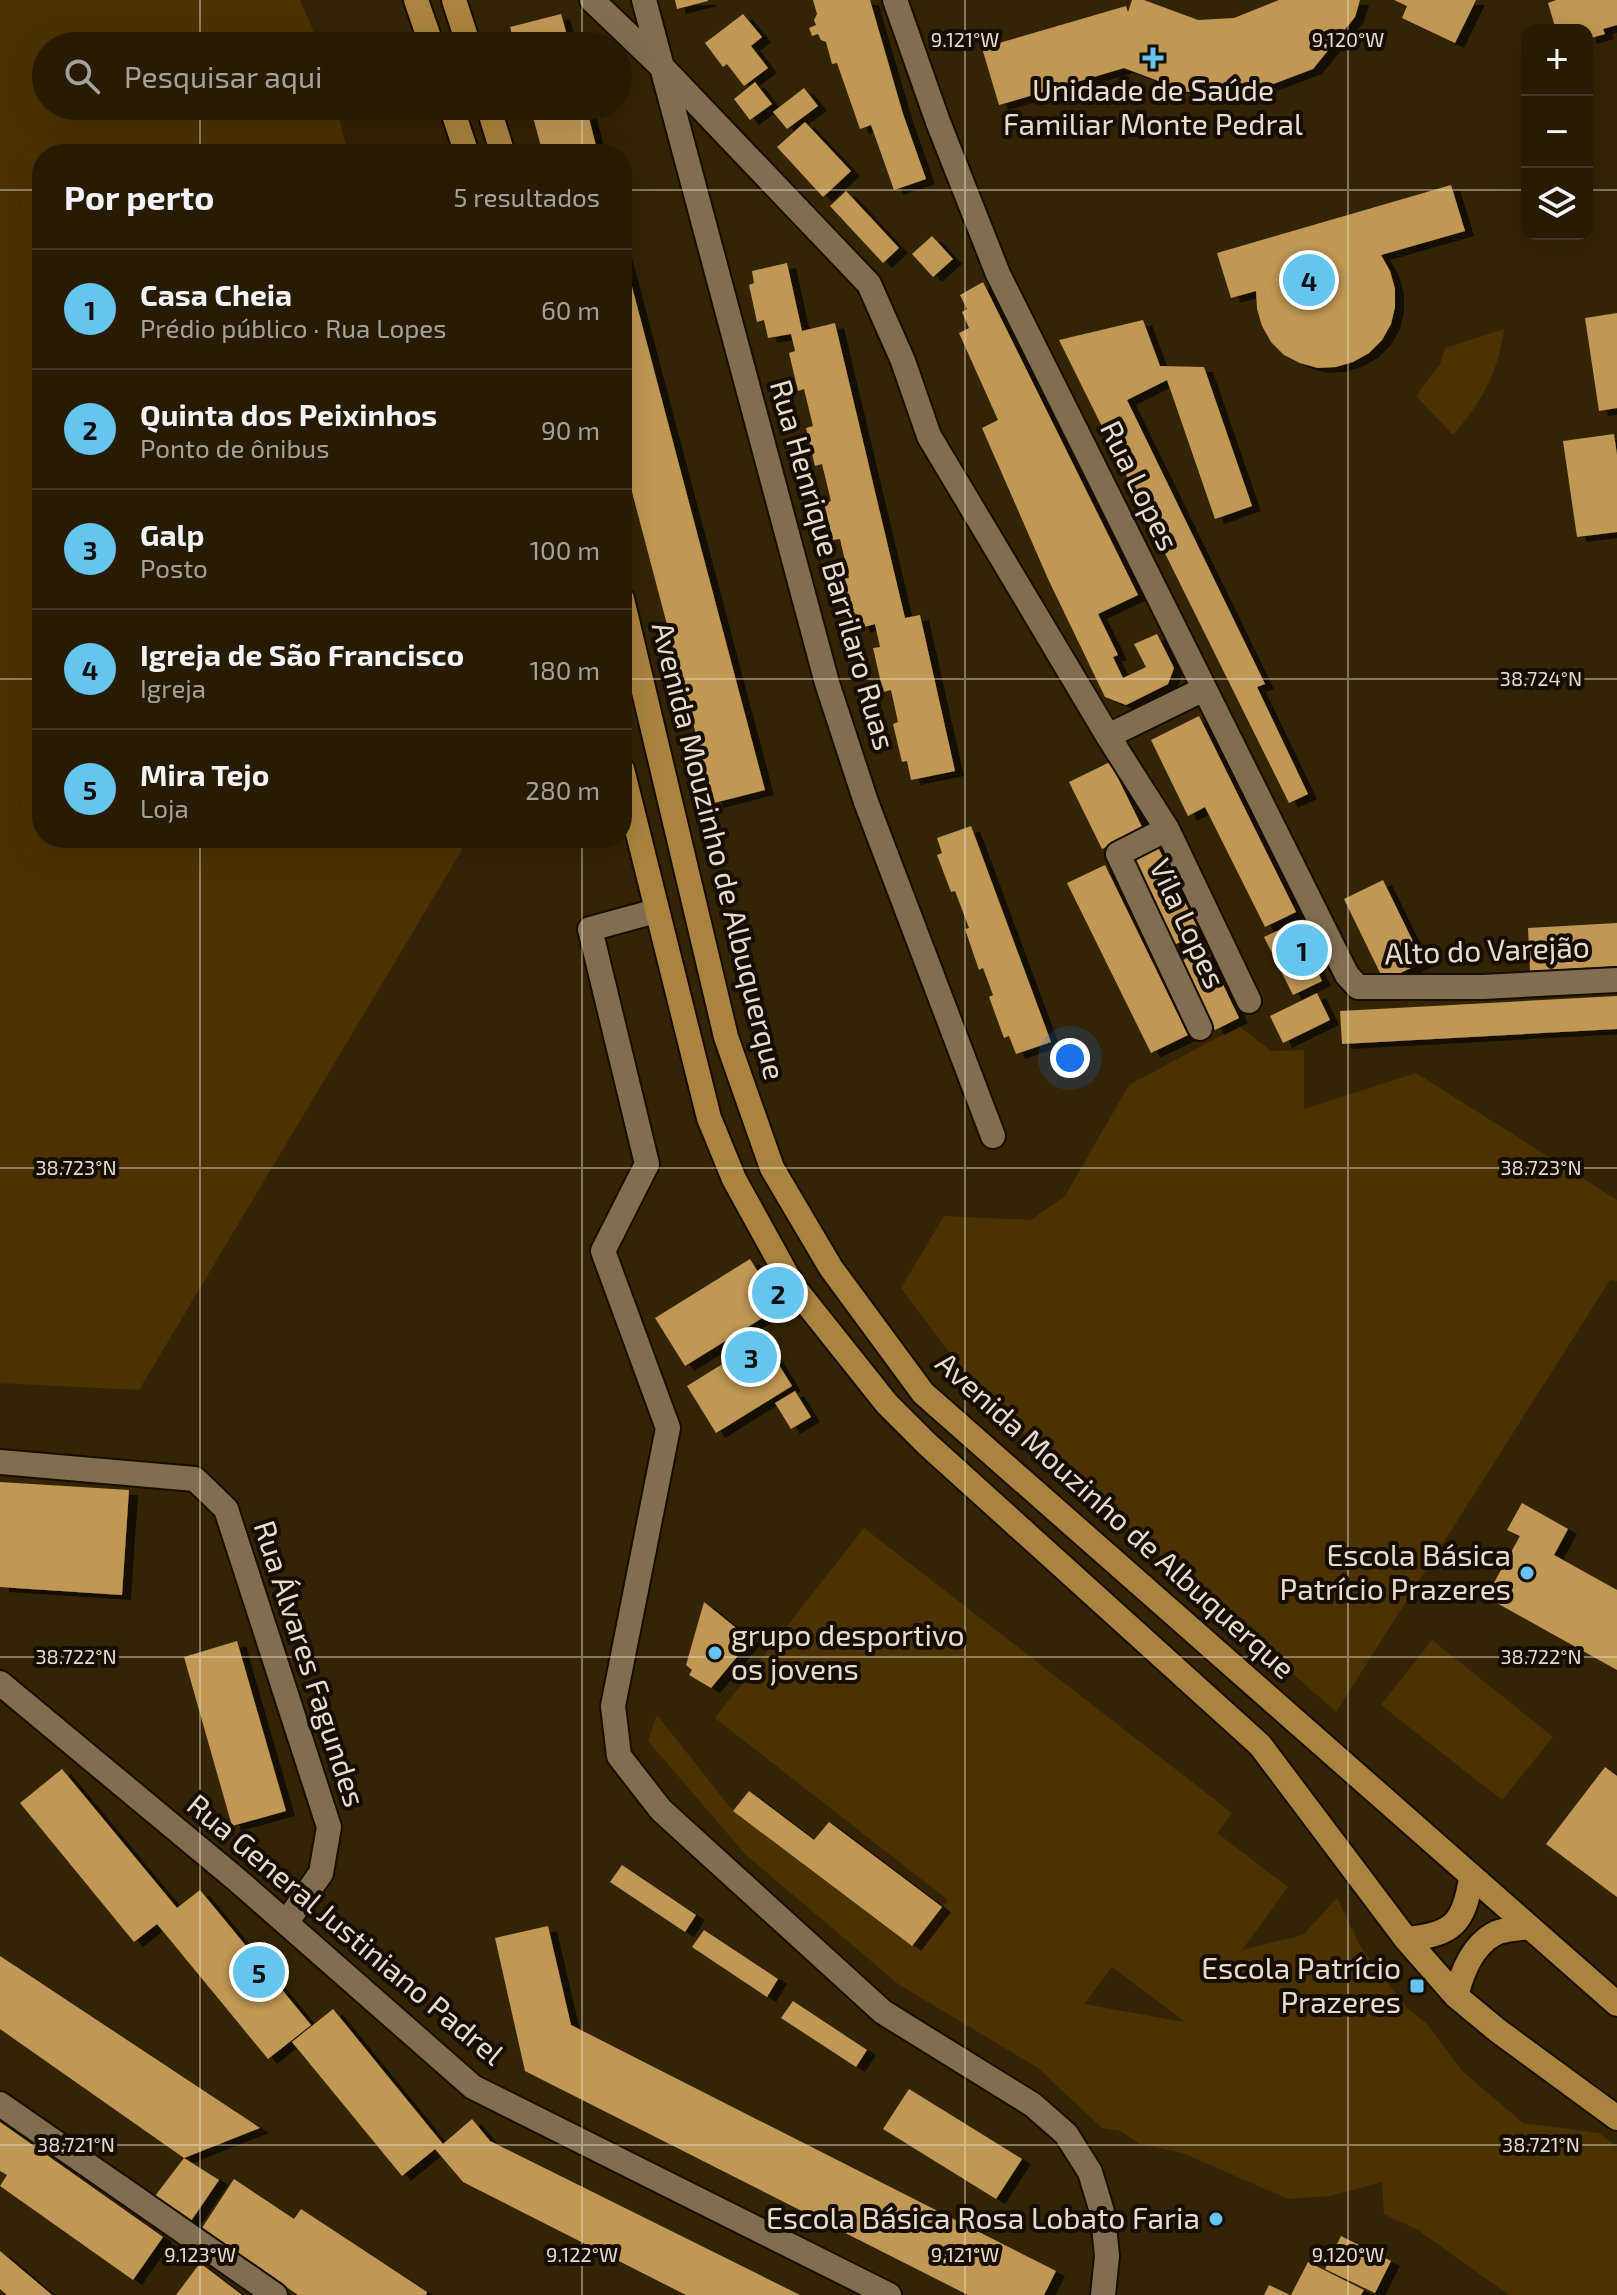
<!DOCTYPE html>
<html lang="pt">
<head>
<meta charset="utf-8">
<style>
	:root { --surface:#271b04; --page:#2f240e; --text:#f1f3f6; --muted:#a4a19a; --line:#433926; --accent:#65c5ee }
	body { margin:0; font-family:"Exo 2",sans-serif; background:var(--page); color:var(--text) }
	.controls { position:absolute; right:24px; top:24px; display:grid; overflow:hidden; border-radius:16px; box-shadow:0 8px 32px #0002 }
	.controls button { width:72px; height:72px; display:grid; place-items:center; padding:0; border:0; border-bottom:2px solid var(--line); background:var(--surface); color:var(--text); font:40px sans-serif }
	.you { position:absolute; left:1070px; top:1058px; width:28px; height:28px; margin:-20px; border:6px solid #fff; border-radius:50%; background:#1a73e8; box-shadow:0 0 0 12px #1a73e833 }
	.badge { display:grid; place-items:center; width:52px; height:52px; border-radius:50%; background:var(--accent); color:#111; font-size:26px; font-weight:700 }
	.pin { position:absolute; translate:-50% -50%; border:4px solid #fff; box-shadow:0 2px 8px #0006 }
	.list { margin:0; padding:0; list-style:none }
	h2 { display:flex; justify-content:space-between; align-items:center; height:104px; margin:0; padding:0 32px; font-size:34px }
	h2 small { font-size:26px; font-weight:400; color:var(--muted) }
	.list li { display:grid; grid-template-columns:52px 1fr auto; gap:24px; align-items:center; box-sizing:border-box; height:120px; padding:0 32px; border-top:2px solid var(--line) }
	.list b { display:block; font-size:30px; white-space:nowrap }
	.list p { margin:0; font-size:26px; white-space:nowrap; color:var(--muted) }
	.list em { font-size:26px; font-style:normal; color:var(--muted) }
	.icon { flex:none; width:44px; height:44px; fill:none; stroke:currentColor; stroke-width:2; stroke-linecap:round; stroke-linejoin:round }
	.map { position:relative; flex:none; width:1617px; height:2295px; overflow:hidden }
	.search { position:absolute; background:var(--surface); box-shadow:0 8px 32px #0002; left:32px; top:32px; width:600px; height:88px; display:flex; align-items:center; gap:20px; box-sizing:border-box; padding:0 28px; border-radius:44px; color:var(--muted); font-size:30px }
	.panel { position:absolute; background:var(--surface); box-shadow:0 8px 32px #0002; left:32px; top:144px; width:600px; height:704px; border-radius:32px }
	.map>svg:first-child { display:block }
</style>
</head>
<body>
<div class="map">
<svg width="1617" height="2295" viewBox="0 0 1617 2295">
	<defs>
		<filter id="shadow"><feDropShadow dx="9" dy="5" stdDeviation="0" flood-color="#0009"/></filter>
	</defs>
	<rect width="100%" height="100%" fill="#342406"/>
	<!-- green -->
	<path fill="#4c3200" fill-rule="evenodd" d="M 0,0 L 300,0 L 320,46 L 46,46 L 46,106 L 336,106 L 348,154 L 42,154 L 42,838 L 469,838 L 139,1390 L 0,1383 Z
		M 1504,329 C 1499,371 1481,403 1453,435 L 1416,396 L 1440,364 L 1445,348 Z
		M 1239,1026 L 1271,1051 L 1304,1050 L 1304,1109 L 1416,1073 L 1617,1200 L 1617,1281 L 1610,1280 L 1336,1712 L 983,1398 L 901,1288 L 944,1216 L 1031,1220 L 1065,1196 L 1129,1085 Z
		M 864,1528 L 1232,1813 L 1217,1833 L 1288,1887 L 1242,1950 L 1303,1935 L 1337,1898 L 1362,1949 L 1406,2007 L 1427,2024 L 1462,2071 L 1523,2123 L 1599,2133 L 1617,2147 L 1617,2295 L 1509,2295 L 1418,2230 L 1384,2214 L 1382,2182 L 1330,2196 L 1288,2199 L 1183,2153 L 1139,2144 L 1121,2131 L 1102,2128 L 1038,2068 L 898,1984 L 746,1855 L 648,1741 L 657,1715 L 733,1811 L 911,1946 L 948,1900 L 715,1718 ZM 1112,1967 L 1184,2021 L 1184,2022 L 1084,2004 Z
		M 1432,1640 L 1553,1737 L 1502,1800 L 1381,1705 Z"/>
	<!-- building -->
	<path fill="#c09753" filter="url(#shadow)" d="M 675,0 L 708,0 L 708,1 L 677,9 Z
		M 813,0 L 870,0 L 903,114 L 926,179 L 894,190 L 871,125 L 860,129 L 837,63 L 832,64 L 826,42 L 821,40 L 818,34 L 812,36 L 809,28 L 816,25 L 814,20 L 817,14 Z
		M 1132,0 L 1144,0 L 1198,20 L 1234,18 L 1279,0 L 1360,0 L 1355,17 L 1313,69 L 1257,90 L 1188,92 L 1124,68 L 999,105 L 982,48 L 1126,6 L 1128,12 Z
		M 1394,0 L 1476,0 L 1455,43 L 1402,18 L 1407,6 Z
		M 1556,0 L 1617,0 L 1617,25 L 1603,29 L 1605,34 L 1587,39 L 1587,30 L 1556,30 L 1548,3 Z
		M 561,14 L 570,46 L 515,46 L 510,27 Z
		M 743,14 L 762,37 L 751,46 L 768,68 L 744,86 L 727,64 L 723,67 L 705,43 Z
		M 755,82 L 772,104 L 750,120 L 734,99 Z
		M 804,88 L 818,106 L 787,129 L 773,112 Z
		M 530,106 L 586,106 L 598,154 L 543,154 Z
		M 805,122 L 851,171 L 823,197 L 777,147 Z
		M 1451,185 L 1465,231 L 1381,255 L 1390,271 L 1395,289 L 1395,307 L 1391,324 L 1382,340 L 1369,353 L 1353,362 L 1336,367 L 1318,368 L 1300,363 L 1284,355 L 1271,342 L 1262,326 L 1257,309 L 1256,291 L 1231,298 L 1217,253 Z
		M 846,191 L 899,248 L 883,263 L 830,206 Z
		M 932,236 L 953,259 L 933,277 L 912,254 Z
		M 622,249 L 765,790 L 714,803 L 622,454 Z
		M 787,263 L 802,331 L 835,323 L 905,618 L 920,615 L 955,771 L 911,780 L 907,761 L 902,762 L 893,724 L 898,722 L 891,690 L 883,692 L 873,648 L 880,647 L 875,624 L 861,628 L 857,614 L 850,616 L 841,579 L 849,578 L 840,539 L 833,540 L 824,503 L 831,501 L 822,464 L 815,466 L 806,428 L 813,426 L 804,389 L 798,391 L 789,353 L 795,351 L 791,334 L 768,338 L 764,320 L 757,322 L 749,285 L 754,283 L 752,271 Z
		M 983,282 L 1138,595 L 1098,614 L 1118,655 L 1113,657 L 1123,678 L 1146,667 L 1134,644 L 1157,634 L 1174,668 L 1168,684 L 1126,705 L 1105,697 L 1049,581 L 982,428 L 998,420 L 959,333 L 969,328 L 962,312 L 967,309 L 960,295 Z
		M 1617,313 L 1617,408 L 1599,411 L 1585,318 Z
		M 1143,320 L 1160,366 L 1204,367 L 1252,506 L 1215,519 L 1167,380 L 1127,400 L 1265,684 L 1257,687 L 1308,794 L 1289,803 L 1059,340 Z
		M 1614,434 L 1617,455 L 1617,532 L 1577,537 L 1563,441 Z
		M 1199,716 L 1296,912 L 1265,927 L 1205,807 L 1188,816 L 1151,740 Z
		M 1110,762 L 1143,829 L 1102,849 L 1069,782 Z
		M 971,826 L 1051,1042 L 1016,1054 L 1009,1036 L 1004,1038 L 989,997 L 993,995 L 983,968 L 979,970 L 965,929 L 969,928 L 955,891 L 951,892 L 937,855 L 942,853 L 937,838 Z
		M 1156,843 L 1200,933 L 1172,946 L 1128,857 Z
		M 1105,865 L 1188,1035 L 1151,1053 L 1067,883 Z
		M 1383,880 L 1423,962 L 1384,981 L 1344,899 Z
		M 1294,923 L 1322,981 L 1293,995 L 1264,937 Z
		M 1617,923 L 1617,966 L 1530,971 L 1528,928 Z
		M 1206,949 L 1239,1018 L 1215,1030 L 1181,961 Z
		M 1317,993 L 1330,1020 L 1283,1043 L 1270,1016 Z
		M 1617,996 L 1617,1029 L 1342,1044 L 1340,1011 Z
		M 750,1259 L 780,1307 L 685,1366 L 655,1318 Z
		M 763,1339 L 792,1386 L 716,1433 L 687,1386 Z
		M 795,1391 L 811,1417 L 791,1429 L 775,1403 Z
		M 0,1482 L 129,1490 L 122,1595 L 0,1587 Z
		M 1522,1503 L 1568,1529 L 1554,1555 L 1617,1590 L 1617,1670 L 1486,1597 L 1520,1536 L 1507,1530 Z
		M 704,1602 L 751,1640 L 711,1688 L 689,1675 L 692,1670 L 686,1665 Z
		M 237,1641 L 286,1811 L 232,1826 L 184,1657 Z
		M 1605,1767 L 1617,1776 L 1617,1897 L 1546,1844 Z
		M 62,1769 L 177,1908 L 200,1890 L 311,2025 L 268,2059 L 157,1924 L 134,1942 L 20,1803 Z
		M 749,1791 L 814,1840 L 829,1822 L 942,1907 L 912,1946 L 733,1811 Z
		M 622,1865 L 696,1915 L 685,1932 L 610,1882 Z
		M 548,1926 L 571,2025 L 1056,2271 L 1044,2295 L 968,2295 L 525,2071 L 495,1938 Z
		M 704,1930 L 778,1979 L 767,1997 L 692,1947 Z
		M 0,1956 L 260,2128 L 184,2158 L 0,2029 Z
		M 793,2001 L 867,2050 L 856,2067 L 781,2018 Z
		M 333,2009 L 443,2144 L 472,2119 L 490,2141 L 800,2295 L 686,2295 L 463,2182 L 435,2149 L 402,2176 L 292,2042 Z
		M 909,2089 L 1022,2159 L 996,2199 L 883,2129 Z
		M 0,2122 L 163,2237 L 133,2280 L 0,2186 L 7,2175 L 0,2171 Z
		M 184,2158 L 219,2180 L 191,2221 L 155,2196 Z
		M 234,2179 L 294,2219 L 301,2209 L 427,2292 L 426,2295 L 298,2295 L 202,2228 Z
		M 1341,2236 L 1391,2261 L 1375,2293 L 1325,2269 Z
		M 0,2251 L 52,2295 L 7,2295 L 0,2289 Z
		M 1308,2262 L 1364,2290 L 1361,2295 L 1291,2295 Z
		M 200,2263 L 238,2292 L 242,2295 L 176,2295 Z
		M 1269,2285 L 1290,2295 L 1264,2295 Z"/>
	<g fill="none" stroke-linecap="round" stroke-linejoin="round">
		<defs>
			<path id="minor" d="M 592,0 L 665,70 L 869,284 L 903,361 L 929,436 L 1108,736 L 1204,689
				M 644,0 L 827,683 L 866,802 L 993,1136
				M 895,0 L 938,122 L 998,274 L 1347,975 L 1358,987 L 1483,987 L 1617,980
				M 1108,736 L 1167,829 L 1249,1001
				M 1167,829 L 1118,854 L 1200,1028
				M 656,911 L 590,929 L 647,1164 L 603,1251 L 668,1428 L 613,1706 L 619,1756 L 661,1810 L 883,2012 L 1033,2105 L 1066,2134 L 1090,2172 L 1103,2215 L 1107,2256 L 1103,2295
				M 0,1462 L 195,1479 L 226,1509 L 329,1827 L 321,1873 L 286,1923
				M 0,1683 L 236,1879 L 473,2087 L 889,2295
				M 0,2104 L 275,2295"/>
			<path id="major" d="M 416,0 L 432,46
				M 454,0 L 469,46
				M 451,106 L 467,154
				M 488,106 L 503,154
				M 622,599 L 726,1037 L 772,1168 L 831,1268 L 923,1393 L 1617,2004
				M 622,769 L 709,1118 L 734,1179 L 793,1286 L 887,1404 L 927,1444 L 1260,1745 L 1406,1939 L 1456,1996 L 1497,2030 L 1617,2118
				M 1406,1939 C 1453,1935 1464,1923 1471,1878
				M 1456,1996 C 1462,1973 1472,1945 1496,1933 C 1505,1929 1518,1929 1528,1927"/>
		</defs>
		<!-- minor casing -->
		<use href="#minor" stroke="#190d00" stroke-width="28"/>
		<!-- major casing -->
		<use href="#major" stroke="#190d00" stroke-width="28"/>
		<!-- minor -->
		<use href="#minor" stroke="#816e50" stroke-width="24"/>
		<!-- major -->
		<use href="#major" stroke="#aa833f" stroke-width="24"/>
	</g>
	<!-- ticks -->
	<path fill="none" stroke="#e7dccc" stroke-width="2" stroke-opacity="0.45" d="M 200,0 L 200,46M 582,0 L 582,46M 965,0 L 965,2295M 1348,0 L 1348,2295M 200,106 L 200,154M 582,106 L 582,154M 0,190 L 42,190M 622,190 L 1527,190M 1587,190 L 1617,190M 0,679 L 42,679M 622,679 L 1617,679M 200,838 L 200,2295M 582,838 L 582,2295M 0,1168 L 1617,1168M 0,1657 L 1617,1657M 0,2145 L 1617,2145"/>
	<!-- markers -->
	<g fill="#65c5ee" stroke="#160e04" stroke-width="3">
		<path d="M1149 46h8v8h8v8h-8v8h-8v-8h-8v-8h8z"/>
		<circle cx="1527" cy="1573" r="8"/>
		<circle cx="715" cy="1653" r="8"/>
		<rect x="1409" y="1978" width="16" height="16" rx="4"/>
		<circle cx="1216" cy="2219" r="8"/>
	</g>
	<g text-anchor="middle" stroke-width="8" stroke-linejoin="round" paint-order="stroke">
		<!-- poi labels -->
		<g font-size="30" fill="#e7dccc" stroke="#160e04" text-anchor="end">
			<text x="1153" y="101" text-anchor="middle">Unidade de Saúde<tspan x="1153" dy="34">Familiar Monte Pedral</tspan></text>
			<text x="1511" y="1566">Escola Básica<tspan x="1511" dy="34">Patrício Prazeres</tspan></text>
			<text x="731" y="1646" text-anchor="start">grupo desportivo<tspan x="731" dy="34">os jovens</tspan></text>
			<text x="1401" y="1979">Escola Patrício<tspan x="1401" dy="34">Prazeres</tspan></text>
			<text x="1200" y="2229">Escola Básica Rosa Lobato Faria</text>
		</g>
		<!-- street labels -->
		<g font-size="30" fill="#e7dccc" stroke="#160e04">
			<text transform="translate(1139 486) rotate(64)" y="10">Rua Lopes</text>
			<text transform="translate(832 565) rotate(74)" y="10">Rua Henrique Barrilaro Ruas</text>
			<text transform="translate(718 851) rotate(76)" y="10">Avenida Mouzinho de Albuquerque</text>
			<text transform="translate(1187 924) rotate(65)" y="10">Vila Lopes</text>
			<text transform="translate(1487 951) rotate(-2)" y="10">Alto do Varejão</text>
			<text transform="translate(1115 1516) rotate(42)" y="10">Avenida Mouzinho de Albuquerque</text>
			<text transform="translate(309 1664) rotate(72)" y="10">Rua Álvares Fagundes</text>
			<text transform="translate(345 1930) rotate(40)" y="10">Rua General Justiniano Padrel</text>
		</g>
	</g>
	<g font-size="20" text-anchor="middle" fill="#e7dccc" stroke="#160e04" stroke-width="8" stroke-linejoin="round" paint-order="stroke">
		<text x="965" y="47">9.121°W</text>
		<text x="1348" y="47">9.120°W</text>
		<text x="1541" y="686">38.724°N</text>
		<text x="76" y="1175">38.723°N</text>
		<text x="1541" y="1175">38.723°N</text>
		<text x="76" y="1664">38.722°N</text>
		<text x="1541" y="1664">38.722°N</text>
		<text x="76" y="2152">38.721°N</text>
		<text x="1541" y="2152">38.721°N</text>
		<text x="200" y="2262">9.123°W</text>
		<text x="582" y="2262">9.122°W</text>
		<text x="965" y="2262">9.121°W</text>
		<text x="1348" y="2262">9.120°W</text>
	</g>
</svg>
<div class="controls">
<button>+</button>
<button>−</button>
<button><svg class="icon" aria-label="layers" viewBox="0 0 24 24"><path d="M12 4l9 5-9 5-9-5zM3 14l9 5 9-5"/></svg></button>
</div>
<div class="you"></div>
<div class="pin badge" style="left:1302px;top:950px">1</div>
<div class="pin badge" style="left:778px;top:1293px">2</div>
<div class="pin badge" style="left:751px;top:1357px">3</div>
<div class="pin badge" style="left:1309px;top:280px">4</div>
<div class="pin badge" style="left:259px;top:1972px">5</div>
<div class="search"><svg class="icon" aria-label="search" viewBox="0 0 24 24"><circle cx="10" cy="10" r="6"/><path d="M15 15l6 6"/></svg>Pesquisar aqui</div>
<section class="panel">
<h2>Por perto<small>5 resultados</small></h2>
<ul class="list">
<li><span class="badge">1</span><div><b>Casa Cheia</b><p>Prédio público · Rua Lopes</p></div><em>60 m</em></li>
<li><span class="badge">2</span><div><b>Quinta dos Peixinhos</b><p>Ponto de ônibus</p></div><em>90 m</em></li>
<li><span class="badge">3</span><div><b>Galp</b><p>Posto</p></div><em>100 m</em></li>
<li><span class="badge">4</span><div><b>Igreja de São Francisco</b><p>Igreja</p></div><em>180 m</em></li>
<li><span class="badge">5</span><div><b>Mira Tejo</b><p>Loja</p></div><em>280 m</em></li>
</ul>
</section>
</div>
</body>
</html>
